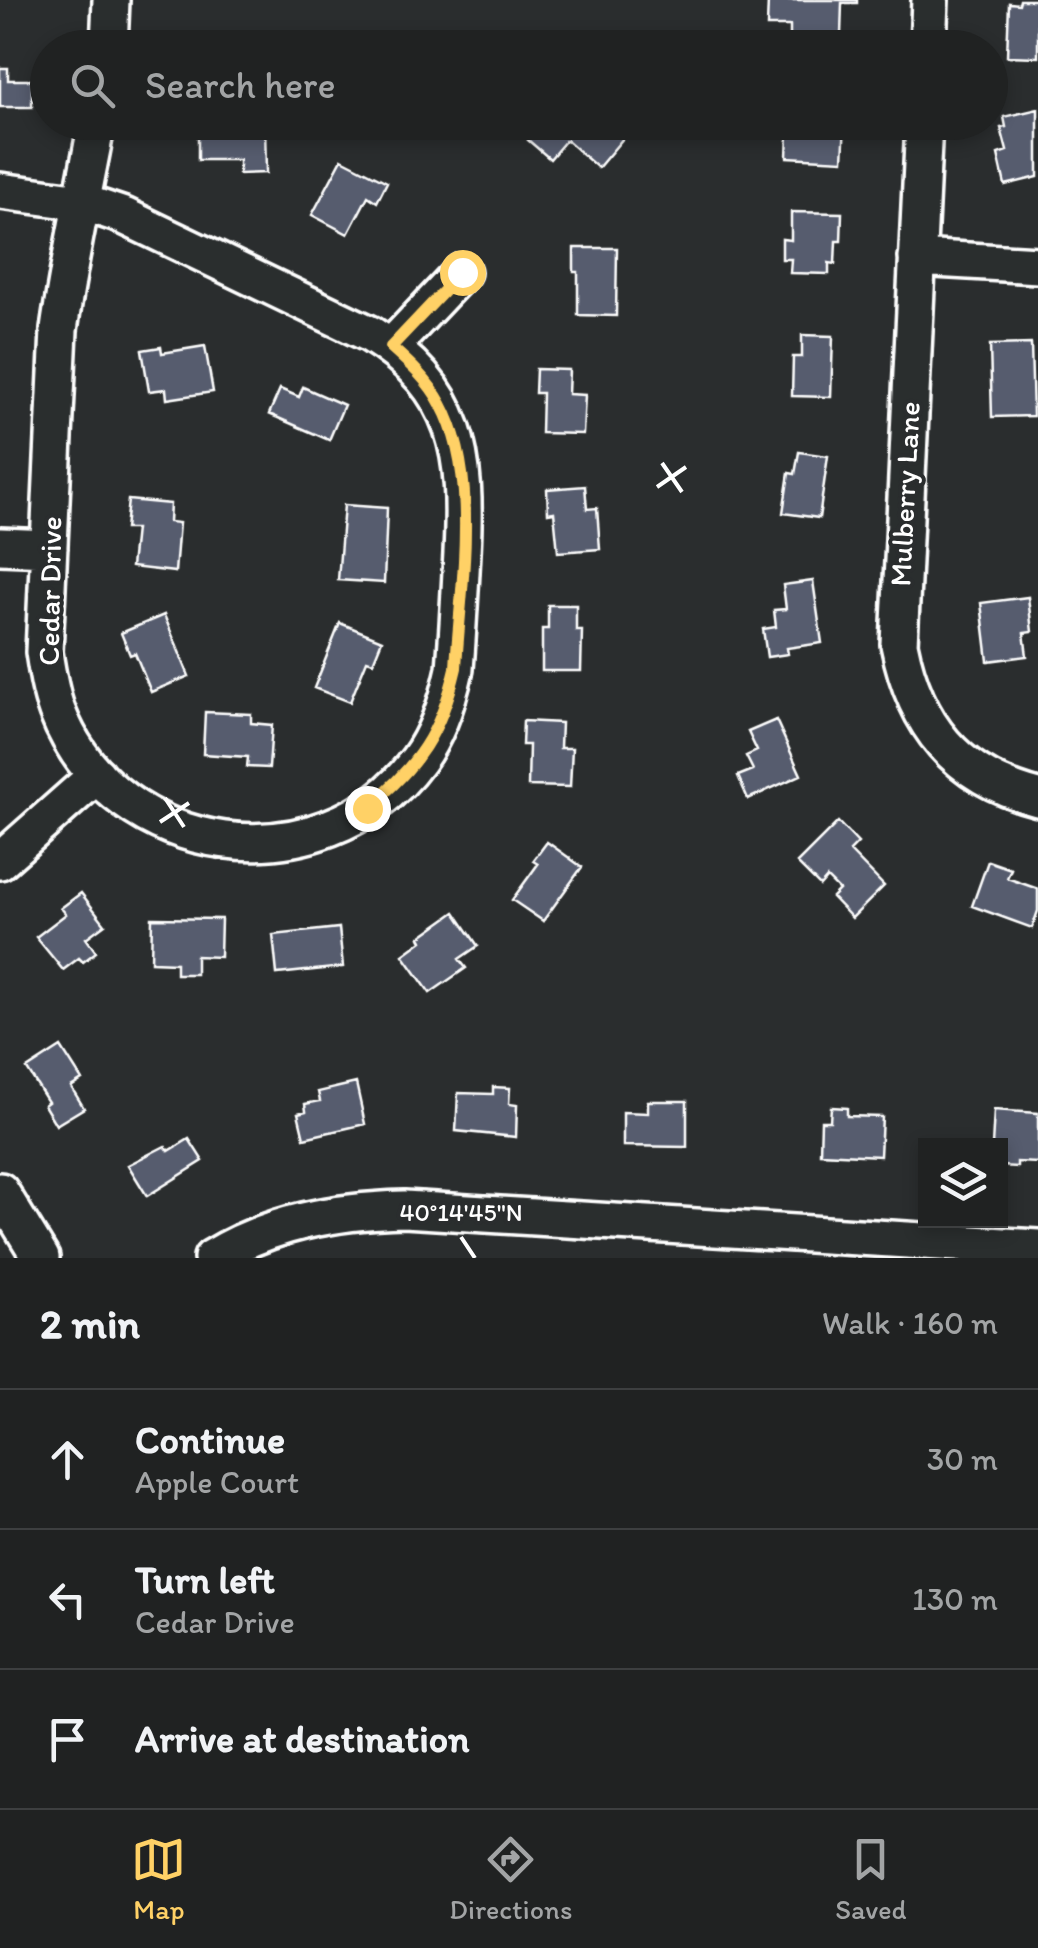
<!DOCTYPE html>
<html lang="en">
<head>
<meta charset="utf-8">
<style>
	:root { --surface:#202222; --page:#2d2f2f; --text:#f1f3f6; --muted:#a2a4a5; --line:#3d3f40; --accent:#ffd166 }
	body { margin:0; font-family:Itim,sans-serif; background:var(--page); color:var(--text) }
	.controls { position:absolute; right:30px; bottom:30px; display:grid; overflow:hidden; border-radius:0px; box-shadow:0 5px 15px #0003 }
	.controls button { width:90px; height:90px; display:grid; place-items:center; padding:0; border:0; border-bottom:2px solid var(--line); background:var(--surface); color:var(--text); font:50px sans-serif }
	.stop { position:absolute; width:30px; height:30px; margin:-22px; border:8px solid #ffd166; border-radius:50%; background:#fff }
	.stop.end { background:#ffd166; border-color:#fff; box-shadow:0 2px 10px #0008 }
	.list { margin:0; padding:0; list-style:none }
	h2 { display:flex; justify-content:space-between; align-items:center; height:130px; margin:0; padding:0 40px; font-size:42px }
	h2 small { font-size:32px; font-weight:400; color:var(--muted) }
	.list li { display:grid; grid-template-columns:65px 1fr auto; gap:30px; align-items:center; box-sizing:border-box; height:140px; padding:0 40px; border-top:2px solid var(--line) }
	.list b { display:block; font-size:38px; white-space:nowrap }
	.list p { margin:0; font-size:32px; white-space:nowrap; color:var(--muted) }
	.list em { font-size:32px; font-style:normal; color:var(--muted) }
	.icon { flex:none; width:55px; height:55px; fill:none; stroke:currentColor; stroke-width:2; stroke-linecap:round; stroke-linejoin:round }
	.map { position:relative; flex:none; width:1038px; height:1258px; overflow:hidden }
	.search { position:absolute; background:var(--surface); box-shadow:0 5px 15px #0003; left:30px; right:30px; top:30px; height:110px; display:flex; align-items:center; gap:25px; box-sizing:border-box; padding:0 35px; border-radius:55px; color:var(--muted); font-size:38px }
	.sheet { height:550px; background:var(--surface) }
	nav { display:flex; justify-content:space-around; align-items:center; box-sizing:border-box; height:140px; border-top:2px solid var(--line); background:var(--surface); font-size:28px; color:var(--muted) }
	nav a { display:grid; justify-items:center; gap:5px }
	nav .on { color:var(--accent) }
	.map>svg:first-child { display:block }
</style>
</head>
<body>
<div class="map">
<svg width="1038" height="1258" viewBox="0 0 1038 1258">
	<rect width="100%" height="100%" fill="#2a2d2e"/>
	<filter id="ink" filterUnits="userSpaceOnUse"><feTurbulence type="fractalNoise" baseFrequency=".01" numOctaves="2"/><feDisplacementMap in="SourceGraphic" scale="20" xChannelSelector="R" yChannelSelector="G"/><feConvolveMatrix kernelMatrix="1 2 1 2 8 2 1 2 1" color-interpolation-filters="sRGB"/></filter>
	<g filter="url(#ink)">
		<!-- building -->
		<path fill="#565c6e" stroke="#fff" stroke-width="2.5" d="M 768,0 L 857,0 L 857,3 L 842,3 L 841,36 L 821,36 L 820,46 L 790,45 L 790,26 L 767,26 Z
			M 1020,0 L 1038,0 L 1038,57 L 1007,56 L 1009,3 L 1019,4 Z
			M 0,68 L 8,68 L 8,80 L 32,80 L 32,107 L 0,107 Z
			M 1038,109 L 1038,177 L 1005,185 L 998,154 L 1007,151 L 1001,128 L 1006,127 L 1004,117 Z
			M 198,122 L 265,122 L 266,173 L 239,174 L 239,160 L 198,160 Z
			M 543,122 L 619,122 L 629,131 L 598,168 L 566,140 L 550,159 L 528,140 Z
			M 798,122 L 845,122 L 843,160 L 787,157 L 788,133 L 797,134 Z
			M 342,159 L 387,182 L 377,202 L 368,196 L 348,234 L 312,215 Z
			M 791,212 L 842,213 L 841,241 L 836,241 L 835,264 L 829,263 L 829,274 L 790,273 L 791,259 L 782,259 L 782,239 L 791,240 Z
			M 574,248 L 617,248 L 616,316 L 578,315 L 578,272 L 574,272 Z
			M 802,335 L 833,336 L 831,397 L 792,396 L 793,357 L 802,357 Z
			M 1031,344 L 1033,416 L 992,417 L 990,345 Z
			M 205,346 L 213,392 L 167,399 L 166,389 L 149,391 L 142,350 L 161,347 L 162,353 Z
			M 536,369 L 569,370 L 568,394 L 585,395 L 583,434 L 541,433 L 542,393 L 535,393 Z
			M 303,387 L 344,405 L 329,440 L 269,414 L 280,389 L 299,397 Z
			M 799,452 L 828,456 L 819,518 L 783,513 L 789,473 L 795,474 Z
			M 585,486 L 587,509 L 597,508 L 600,549 L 558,552 L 554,512 L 548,513 L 547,489 Z
			M 128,500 L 170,504 L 169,522 L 179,523 L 175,572 L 131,567 L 135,529 L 125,529 Z
			M 344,505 L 387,508 L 384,583 L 338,580 Z
			M 813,581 L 822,643 L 787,648 L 788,654 L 767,657 L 763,629 L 776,627 L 774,610 L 786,609 L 783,585 Z
			M 1028,597 L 1032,632 L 1024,633 L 1027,656 L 988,661 L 981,603 Z
			M 548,605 L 576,605 L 576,630 L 582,630 L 581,671 L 542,671 L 542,629 L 548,629 Z
			M 164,615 L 189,676 L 151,692 L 135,653 L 130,655 L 121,633 Z
			M 340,623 L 382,640 L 373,662 L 367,660 L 350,702 L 314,688 Z
			M 205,712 L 251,714 L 251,723 L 272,725 L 269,768 L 247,767 L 248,757 L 203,754 Z
			M 776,720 L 801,775 L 748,799 L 738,776 L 753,770 L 746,756 L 757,751 L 748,732 Z
			M 523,721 L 561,723 L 560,748 L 572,748 L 570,787 L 528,786 L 529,745 L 522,745 Z
			M 838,822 L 858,843 L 850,851 L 884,886 L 852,918 L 832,897 L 839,890 L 827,878 L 820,886 L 797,863 Z
			M 547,842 L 582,867 L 543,921 L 512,900 L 538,864 L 533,861 Z
			M 988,861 L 1011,869 L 1007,878 L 1038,889 L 1038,911 L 1032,928 L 972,906 Z
			M 81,893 L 105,924 L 86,938 L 96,952 L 83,962 L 79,958 L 63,970 L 36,937 L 66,914 L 61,908 Z
			M 455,912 L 478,946 L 459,959 L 466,968 L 430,993 L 403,955 L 422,941 L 420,937 Z
			M 152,918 L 221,919 L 220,957 L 196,956 L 196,974 L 176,974 L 176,963 L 151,962 Z
			M 339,928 L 343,967 L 277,974 L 273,935 Z
			M 61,1047 L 82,1080 L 71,1087 L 84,1108 L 56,1125 L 44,1105 L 48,1102 L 27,1069 Z
			M 356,1083 L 365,1124 L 304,1138 L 298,1113 L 306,1111 L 305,1104 L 320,1101 L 318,1092 Z
			M 493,1087 L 510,1088 L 509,1104 L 517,1105 L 516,1137 L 456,1131 L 458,1093 L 493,1094 Z
			M 648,1101 L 687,1101 L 687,1147 L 623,1146 L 623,1112 L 648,1113 Z
			M 831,1107 L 847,1108 L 847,1116 L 882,1117 L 880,1156 L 820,1153 L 821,1121 L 830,1121 Z
			M 994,1110 L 1038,1113 L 1038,1163 L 1017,1162 L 1017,1167 L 1000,1166 L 1000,1146 L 992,1146 Z
			M 189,1139 L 203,1161 L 147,1196 L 128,1165 L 165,1146 L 169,1151 Z"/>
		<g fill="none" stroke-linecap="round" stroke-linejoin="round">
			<defs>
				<path id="minor" d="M 109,48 L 111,0
					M 928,48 L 930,0
					M 924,122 L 899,644 C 915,725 956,777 1038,798
					M 0,191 L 82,202 L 124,216 L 370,334 C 460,389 467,456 462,553 C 460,592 458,630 455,669 C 448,701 438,733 418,760 C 324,888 114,861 57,711 C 50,692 47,672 44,652 L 59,330 C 69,260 84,192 97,122
					M 917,258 L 1038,265
					M 391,347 L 462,272
					M 0,546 L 49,548
					M 0,861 L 97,775
					M 0,1191 L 41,1258
					M 212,1258 C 271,1222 336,1211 404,1209 L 1038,1248"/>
			</defs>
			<!-- minor casing -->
			<use href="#minor" stroke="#fff" stroke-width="42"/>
			<!-- minor -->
			<use href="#minor" stroke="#2a2d2e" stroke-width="35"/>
		</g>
	</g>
	<g fill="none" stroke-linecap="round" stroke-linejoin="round" filter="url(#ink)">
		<!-- route -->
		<path stroke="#ffd166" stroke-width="12" d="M 367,808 C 417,767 441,733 456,668 C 460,588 481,477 441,404 C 429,381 410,364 391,347 L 462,272"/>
	</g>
	<!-- ticks -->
	<path fill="none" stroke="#fff" stroke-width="4" d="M 662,463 L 682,492M 657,487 L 686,467M 165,798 L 184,827M 160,822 L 189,803M 461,1237 L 475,1258"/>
	<g text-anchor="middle" stroke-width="8" stroke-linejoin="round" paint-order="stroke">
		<!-- street labels -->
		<g font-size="30" fill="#fff" stroke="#2a2d2e">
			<text transform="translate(905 494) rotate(-87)" y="10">Mulberry Lane</text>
			<text transform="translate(50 591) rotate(-89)" y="10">Cedar Drive</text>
		</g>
	</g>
	<g font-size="25" text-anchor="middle" fill="#fff" stroke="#2a2d2e" stroke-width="8" stroke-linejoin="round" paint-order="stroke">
		<text x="461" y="1221">40°14'45"N</text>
	</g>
</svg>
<div class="controls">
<button><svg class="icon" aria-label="layers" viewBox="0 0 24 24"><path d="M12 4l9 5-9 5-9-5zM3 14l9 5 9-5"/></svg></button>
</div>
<div class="stop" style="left:462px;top:272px"></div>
<div class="stop end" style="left:367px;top:808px"></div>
<div class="search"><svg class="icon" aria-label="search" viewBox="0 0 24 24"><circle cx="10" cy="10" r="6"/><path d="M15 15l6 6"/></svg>Search here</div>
</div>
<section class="sheet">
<h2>2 min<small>Walk · 160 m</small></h2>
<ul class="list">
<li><svg class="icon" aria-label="ahead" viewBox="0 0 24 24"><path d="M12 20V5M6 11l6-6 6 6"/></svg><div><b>Continue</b><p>Apple Court</p></div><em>30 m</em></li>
<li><svg class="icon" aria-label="left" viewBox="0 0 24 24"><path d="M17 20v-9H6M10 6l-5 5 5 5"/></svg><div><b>Turn left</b><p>Cedar Drive</p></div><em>130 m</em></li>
<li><svg class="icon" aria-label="arrive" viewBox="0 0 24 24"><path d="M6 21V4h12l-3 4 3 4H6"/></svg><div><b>Arrive at destination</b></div></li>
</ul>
</section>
<nav>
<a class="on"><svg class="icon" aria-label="map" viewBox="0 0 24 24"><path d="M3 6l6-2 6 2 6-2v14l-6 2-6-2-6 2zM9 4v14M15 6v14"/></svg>Map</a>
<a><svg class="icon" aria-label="directions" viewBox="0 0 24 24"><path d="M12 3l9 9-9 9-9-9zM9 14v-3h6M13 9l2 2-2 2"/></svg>Directions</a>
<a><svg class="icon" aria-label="saved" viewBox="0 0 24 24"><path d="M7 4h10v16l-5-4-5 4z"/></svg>Saved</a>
</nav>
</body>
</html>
